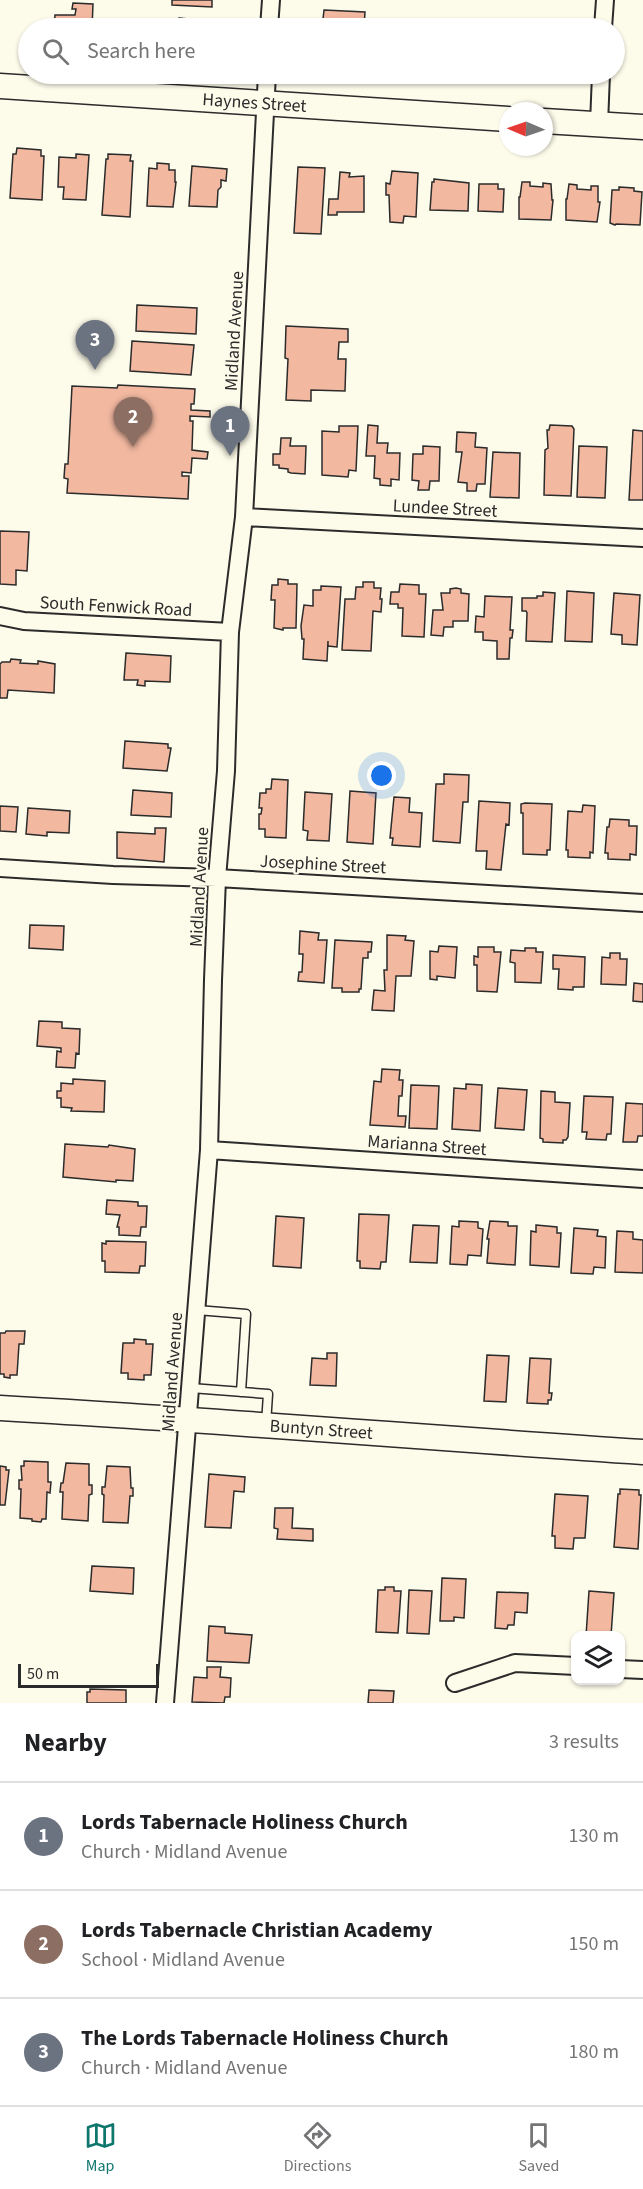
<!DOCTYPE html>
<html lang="en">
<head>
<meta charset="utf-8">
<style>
	:root { --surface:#fff; --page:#f2f2f2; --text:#202124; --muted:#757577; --line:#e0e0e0; --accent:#0f766e }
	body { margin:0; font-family:"Source Sans 3",sans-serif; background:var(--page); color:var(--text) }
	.controls { position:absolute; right:18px; bottom:18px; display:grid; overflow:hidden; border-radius:12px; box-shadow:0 2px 4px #0004 }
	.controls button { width:54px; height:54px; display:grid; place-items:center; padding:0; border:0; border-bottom:2px solid var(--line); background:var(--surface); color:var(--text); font:30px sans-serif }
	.compass { position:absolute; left:499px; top:102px; width:54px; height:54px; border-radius:50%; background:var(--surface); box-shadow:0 2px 4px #0004; rotate:272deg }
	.scale { position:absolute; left:18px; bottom:15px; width:141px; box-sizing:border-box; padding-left:6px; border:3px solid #2b2b2b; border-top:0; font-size:16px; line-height:21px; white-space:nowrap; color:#2b2b2b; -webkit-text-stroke:4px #fdfbea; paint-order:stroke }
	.you { position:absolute; left:382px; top:776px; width:21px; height:21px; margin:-15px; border:4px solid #fff; border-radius:50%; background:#1a73e8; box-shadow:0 0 0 9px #1a73e833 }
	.badge { display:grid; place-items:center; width:39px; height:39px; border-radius:50%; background:var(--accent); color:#fff; font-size:20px; font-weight:700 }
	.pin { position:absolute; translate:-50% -50px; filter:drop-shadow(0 2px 3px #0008) }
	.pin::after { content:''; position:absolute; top:32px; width:21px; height:18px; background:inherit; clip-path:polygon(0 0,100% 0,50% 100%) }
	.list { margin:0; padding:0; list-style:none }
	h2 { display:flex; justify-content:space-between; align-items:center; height:78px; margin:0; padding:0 24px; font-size:26px }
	h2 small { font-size:20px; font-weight:400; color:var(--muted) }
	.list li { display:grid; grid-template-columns:39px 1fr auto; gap:18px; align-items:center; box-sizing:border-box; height:108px; padding:0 24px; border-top:2px solid var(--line) }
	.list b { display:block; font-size:22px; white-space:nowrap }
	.list p { margin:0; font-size:20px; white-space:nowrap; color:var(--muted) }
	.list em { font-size:20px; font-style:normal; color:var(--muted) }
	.icon { flex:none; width:33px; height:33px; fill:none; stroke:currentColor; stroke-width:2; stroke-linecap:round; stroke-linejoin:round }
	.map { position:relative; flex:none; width:643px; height:1703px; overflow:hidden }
	.search { position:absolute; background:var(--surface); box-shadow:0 2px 4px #0004; left:18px; right:18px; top:18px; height:66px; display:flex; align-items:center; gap:15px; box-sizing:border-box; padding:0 21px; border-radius:33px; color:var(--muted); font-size:22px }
	.sheet { height:402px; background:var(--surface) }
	nav { display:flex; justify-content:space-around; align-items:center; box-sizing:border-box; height:84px; border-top:2px solid var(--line); background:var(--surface); font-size:16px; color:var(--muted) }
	nav a { display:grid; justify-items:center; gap:3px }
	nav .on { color:var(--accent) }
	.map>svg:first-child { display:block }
</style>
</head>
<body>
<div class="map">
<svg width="643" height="1703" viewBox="0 0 643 1703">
	<rect width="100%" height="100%" fill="#fdfbea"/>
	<!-- building -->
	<path fill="#f2b8a0" stroke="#2b2b2b" stroke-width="1.5" d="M 172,0 L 212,0 L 212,7 L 172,5 Z
		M 73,3 L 93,4 L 92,28 L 54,28 L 55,15 L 75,15 L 76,9 L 72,9 Z
		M 324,10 L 365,12 L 364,28 L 322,28 Z
		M 179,18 L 208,21 L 208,28 L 178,28 Z
		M 449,23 L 459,24 L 459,28 L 449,28 Z
		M 480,23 L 509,25 L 509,28 L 480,28 Z
		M 175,74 L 193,74 L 192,83 L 174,82 Z
		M 337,74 L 355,74 L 355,82 L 337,81 Z
		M 522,74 L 554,74 L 554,78 L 522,76 Z
		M 17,148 L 41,150 L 41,156 L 44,156 L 42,200 L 10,198 L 13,154 L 16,154 Z
		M 76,154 L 89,155 L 86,200 L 63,199 L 64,187 L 58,187 L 59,157 L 76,158 Z
		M 108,154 L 131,155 L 130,161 L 133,161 L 130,217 L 102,215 L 106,159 L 108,159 Z
		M 157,163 L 169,164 L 169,170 L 175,170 L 175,182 L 176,182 L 173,207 L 147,206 L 149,168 L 157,169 Z
		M 192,166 L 227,169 L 226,181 L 221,180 L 221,187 L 218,190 L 217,207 L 189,206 Z
		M 298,167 L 325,168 L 321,234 L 294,233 Z
		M 392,171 L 418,173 L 416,217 L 404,216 L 403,223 L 390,222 L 389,195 L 386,195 L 386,183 L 390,184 Z
		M 340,172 L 350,173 L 349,177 L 364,176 L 364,212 L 337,212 L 337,215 L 328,215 L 329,199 L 338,199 Z
		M 434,179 L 469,183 L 468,211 L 430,210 L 432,182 L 434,182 Z
		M 522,182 L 530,182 L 530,186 L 543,187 L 543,183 L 551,184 L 552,200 L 553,200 L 551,220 L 519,219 L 519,197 L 520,197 Z
		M 479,184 L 498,184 L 498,189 L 504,189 L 503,212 L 478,211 Z
		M 569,184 L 577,185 L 577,189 L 591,190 L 591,186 L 598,186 L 598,202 L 600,202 L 597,222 L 566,220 L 566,199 L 567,199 Z
		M 619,187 L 634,188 L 634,191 L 642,192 L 640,225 L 616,224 L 615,225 L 610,223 L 612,190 L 619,190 Z
		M 137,305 L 197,308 L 196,334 L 136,331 Z
		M 286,326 L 348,329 L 348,342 L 339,342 L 338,359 L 346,359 L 345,391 L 311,390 L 311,401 L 286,400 L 288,359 L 285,358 Z
		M 132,341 L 194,345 L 191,375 L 130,371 Z
		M 118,385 L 195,389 L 194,404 L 191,404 L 191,410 L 210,411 L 210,417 L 190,416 L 190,421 L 193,421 L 192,450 L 208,452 L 207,459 L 192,458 L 191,473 L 182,472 L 182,476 L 189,476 L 188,499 L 67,493 L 68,479 L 64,478 L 65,464 L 68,464 L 72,386 L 117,388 Z
		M 368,425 L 378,426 L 377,443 L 388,443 L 387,453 L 400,453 L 399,480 L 391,479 L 391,486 L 380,485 L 380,479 L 374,478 L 375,456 L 366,456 Z
		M 550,425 L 572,426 L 574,429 L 571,496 L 544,495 L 545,450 L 548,448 L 547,430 L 549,430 Z
		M 339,426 L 358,426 L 356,471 L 349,470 L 348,477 L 322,475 L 322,431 L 339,432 Z
		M 633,430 L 643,431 L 643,500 L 629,500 Z
		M 457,432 L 476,433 L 475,447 L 487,448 L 485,484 L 477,484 L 476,491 L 467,491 L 467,483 L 458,482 L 462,452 L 456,452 Z
		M 281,438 L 291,438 L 290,446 L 306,446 L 305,474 L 291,473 L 288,472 L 288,469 L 279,468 L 279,465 L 273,465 L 273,454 L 280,454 Z
		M 423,446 L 440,447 L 439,481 L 430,481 L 429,490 L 418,490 L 419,481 L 412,480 L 413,454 L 423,454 Z
		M 579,446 L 607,447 L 605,498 L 577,497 Z
		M 493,452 L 520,453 L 519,498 L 490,497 Z
		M 0,531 L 29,532 L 27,571 L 16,570 L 16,585 L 0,584 Z
		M 278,579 L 288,580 L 288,584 L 297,584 L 296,628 L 283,628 L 283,630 L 274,628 L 275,600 L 271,600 L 272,585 L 278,585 Z
		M 363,582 L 374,582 L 374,588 L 381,588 L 380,599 L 382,599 L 381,612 L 373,611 L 371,651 L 342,650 L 345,599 L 355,599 L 356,587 L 363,587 Z
		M 400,584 L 419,585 L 419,594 L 426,594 L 424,637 L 402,636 L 403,608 L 398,608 L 398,604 L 390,604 L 391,592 L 399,592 Z
		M 321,586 L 341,587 L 337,647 L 328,646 L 328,641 L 327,661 L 303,659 L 304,639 L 302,639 L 301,626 L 304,605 L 313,606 L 313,590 L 321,590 Z
		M 456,588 L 461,589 L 461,593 L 469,594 L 468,621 L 453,621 L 453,627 L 444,627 L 443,636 L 431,635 L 433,610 L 443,610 L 441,593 L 450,593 L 450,589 Z
		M 567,591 L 594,593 L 592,642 L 565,641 Z
		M 543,592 L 555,593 L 552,642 L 526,641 L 527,613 L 526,611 L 522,611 L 522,598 L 537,598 L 537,596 L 543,596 Z
		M 614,593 L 640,595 L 637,645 L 622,644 L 622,635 L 611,634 Z
		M 485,596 L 512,597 L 510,630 L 513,630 L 512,638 L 510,638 L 509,659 L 497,659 L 497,641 L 483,640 L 483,632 L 475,632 L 476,616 L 484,617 Z
		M 126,653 L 171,656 L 170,682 L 145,681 L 145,686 L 137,685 L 138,680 L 124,680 Z
		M 11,659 L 21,660 L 20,663 L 38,664 L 38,661 L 55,664 L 54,693 L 8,690 L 7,698 L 0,698 L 0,664 L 2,662 L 10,662 Z
		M 125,741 L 168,744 L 168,748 L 171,748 L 167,771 L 123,768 Z
		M 444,774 L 469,775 L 468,802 L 463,802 L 460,843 L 433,841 L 436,784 L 444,784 Z
		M 272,779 L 288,780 L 286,838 L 265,837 L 265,829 L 259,829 L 259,814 L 261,814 L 262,808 L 259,808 L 260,793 L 266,793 L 266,789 L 271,789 Z
		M 133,790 L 172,793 L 171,817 L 131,815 Z
		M 350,791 L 376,793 L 373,844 L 347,842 Z
		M 305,792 L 332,794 L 329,841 L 307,840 L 308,831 L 303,830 Z
		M 394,797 L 410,798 L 409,812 L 422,813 L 420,847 L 392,845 L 393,838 L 390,838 Z
		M 479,801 L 510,803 L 509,825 L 506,824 L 501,870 L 486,869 L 487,851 L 476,851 Z
		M 525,803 L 552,804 L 550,850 L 547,850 L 547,855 L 523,854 L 523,813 L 521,813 L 521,804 Z
		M 583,805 L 595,806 L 593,853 L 590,852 L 590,858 L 568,857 L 568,850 L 566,850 L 568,811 L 582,812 Z
		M 0,806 L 18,807 L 16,832 L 0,831 Z
		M 28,808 L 70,811 L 69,833 L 47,832 L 47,836 L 26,834 Z
		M 610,819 L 629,820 L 629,826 L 637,826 L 636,855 L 630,854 L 630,860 L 608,859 L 608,853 L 605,853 L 607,827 L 609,827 Z
		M 155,828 L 166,828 L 164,862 L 117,858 L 117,832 L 155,834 Z
		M 30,925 L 64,926 L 63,950 L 29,948 Z
		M 300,931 L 319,933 L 318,940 L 327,940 L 324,983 L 298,981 L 299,972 L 302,972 L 303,954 L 299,954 Z
		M 387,935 L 406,936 L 405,940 L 414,941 L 411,976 L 396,976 L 394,1011 L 372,1010 L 374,990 L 385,991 L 384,970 L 387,970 Z
		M 335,940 L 372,942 L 371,952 L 368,952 L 368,958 L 363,958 L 361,989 L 359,989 L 359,992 L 342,992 L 342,988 L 332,988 Z
		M 439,946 L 457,947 L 455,978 L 437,976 L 437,980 L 430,979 L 430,951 L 438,952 Z
		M 478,947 L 494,947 L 494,952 L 501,952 L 497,992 L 477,991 L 477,965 L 474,965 L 474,956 L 478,957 Z
		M 525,948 L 536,948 L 536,952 L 543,952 L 541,983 L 515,982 L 515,963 L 510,962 L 511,950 L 525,951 Z
		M 610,953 L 620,953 L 620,959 L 627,959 L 626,985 L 601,984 L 602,957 L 610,958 Z
		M 553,955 L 585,957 L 584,987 L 573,987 L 573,990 L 558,989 L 559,969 L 553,969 Z
		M 634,983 L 643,984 L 643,1002 L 633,1001 Z
		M 39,1021 L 62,1022 L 62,1028 L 80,1029 L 79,1054 L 76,1053 L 75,1068 L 56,1067 L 57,1051 L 61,1052 L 61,1048 L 37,1046 Z
		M 382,1069 L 400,1070 L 399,1080 L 403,1080 L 402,1096 L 399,1096 L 398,1116 L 406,1116 L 405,1127 L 370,1125 L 374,1081 L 381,1082 Z
		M 73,1079 L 105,1081 L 104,1112 L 71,1111 L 72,1108 L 61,1107 L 61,1098 L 57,1098 L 57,1091 L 61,1091 L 61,1083 L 73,1084 Z
		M 466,1084 L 482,1085 L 480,1131 L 452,1129 L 454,1088 L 466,1089 Z
		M 411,1085 L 439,1086 L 437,1129 L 409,1128 Z
		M 498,1088 L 527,1090 L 524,1130 L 495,1128 Z
		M 541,1091 L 555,1092 L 555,1102 L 570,1103 L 568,1137 L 566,1140 L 563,1140 L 563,1143 L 543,1142 L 543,1139 L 540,1138 Z
		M 584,1096 L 613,1097 L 611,1134 L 607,1134 L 606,1140 L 586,1139 L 587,1132 L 582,1132 Z
		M 626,1103 L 643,1104 L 643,1136 L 638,1136 L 637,1142 L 623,1142 Z
		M 65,1144 L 108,1147 L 109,1145 L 135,1149 L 133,1181 L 116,1180 L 116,1182 L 63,1177 Z
		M 107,1200 L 138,1202 L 138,1206 L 147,1206 L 146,1227 L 141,1227 L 140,1236 L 119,1235 L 119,1227 L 117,1227 L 120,1215 L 106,1214 Z
		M 359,1214 L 389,1215 L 386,1262 L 381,1262 L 380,1269 L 360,1268 L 360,1261 L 357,1261 Z
		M 276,1216 L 304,1218 L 301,1268 L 273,1266 Z
		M 459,1221 L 478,1222 L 478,1228 L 483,1229 L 481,1256 L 468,1255 L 467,1265 L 450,1264 L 452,1226 L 459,1227 Z
		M 490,1221 L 508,1222 L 508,1226 L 517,1226 L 515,1265 L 487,1263 L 489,1239 L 487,1239 Z
		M 413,1225 L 439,1226 L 437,1263 L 410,1262 Z
		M 536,1225 L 557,1227 L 557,1233 L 561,1233 L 559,1267 L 530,1265 L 531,1231 L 536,1232 Z
		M 574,1228 L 598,1230 L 597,1236 L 606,1237 L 605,1268 L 594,1267 L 593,1274 L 571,1273 Z
		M 617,1231 L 633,1232 L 633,1239 L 643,1240 L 643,1273 L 615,1272 Z
		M 106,1241 L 146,1242 L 145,1266 L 140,1266 L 139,1273 L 105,1272 L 105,1261 L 102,1261 L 102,1243 L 106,1244 Z
		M 6,1331 L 25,1331 L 24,1344 L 19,1344 L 17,1375 L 10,1375 L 10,1378 L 4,1377 L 4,1374 L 0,1374 L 0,1333 L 5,1333 Z
		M 134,1339 L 146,1340 L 146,1344 L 153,1344 L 151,1375 L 144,1375 L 144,1380 L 128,1379 L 128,1373 L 121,1373 L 123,1343 L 134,1343 Z
		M 327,1353 L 337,1353 L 336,1386 L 310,1385 L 312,1358 L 327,1359 Z
		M 487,1355 L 509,1356 L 506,1402 L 484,1401 Z
		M 530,1358 L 551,1359 L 549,1393 L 552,1393 L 551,1400 L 548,1400 L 548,1404 L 527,1403 Z
		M 24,1461 L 48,1462 L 48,1482 L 51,1482 L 50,1493 L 47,1492 L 46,1519 L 42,1519 L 41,1522 L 32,1521 L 32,1519 L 20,1518 L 21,1489 L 19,1489 L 19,1480 L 22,1480 L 21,1466 L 24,1466 Z
		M 66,1463 L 89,1464 L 89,1485 L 92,1485 L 92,1494 L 89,1495 L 88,1521 L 62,1519 L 63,1492 L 60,1492 L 61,1483 L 63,1483 Z
		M 0,1466 L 6,1467 L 6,1470 L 9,1470 L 5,1505 L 0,1505 Z
		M 107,1466 L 130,1467 L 131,1488 L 133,1488 L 133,1496 L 130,1496 L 128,1523 L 103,1522 L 104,1495 L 102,1494 L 102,1487 L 105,1487 Z
		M 209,1474 L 245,1477 L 244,1492 L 234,1491 L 231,1528 L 205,1527 Z
		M 620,1489 L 639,1490 L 639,1495 L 641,1495 L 638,1549 L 614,1547 L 618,1494 L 620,1494 Z
		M 555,1494 L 588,1496 L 585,1538 L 574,1538 L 573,1549 L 555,1548 L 555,1536 L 552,1536 Z
		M 275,1508 L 293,1508 L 292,1528 L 313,1529 L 313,1541 L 277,1539 L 278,1529 L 274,1528 Z
		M 92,1566 L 134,1568 L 133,1594 L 90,1591 Z
		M 442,1578 L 466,1579 L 464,1618 L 454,1617 L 454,1621 L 440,1621 Z
		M 385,1587 L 394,1587 L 394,1591 L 401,1591 L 398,1633 L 376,1632 L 378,1590 L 385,1590 Z
		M 409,1590 L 432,1591 L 429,1634 L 407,1633 Z
		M 589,1591 L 614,1593 L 611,1636 L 586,1636 Z
		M 497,1592 L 528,1593 L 527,1613 L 515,1612 L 514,1625 L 508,1625 L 507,1629 L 495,1628 Z
		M 209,1626 L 225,1627 L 225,1633 L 252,1635 L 249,1663 L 207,1661 Z
		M 207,1667 L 221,1667 L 220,1677 L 231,1678 L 230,1697 L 225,1697 L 224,1703 L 192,1702 L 194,1677 L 207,1678 Z
		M 90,1689 L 126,1690 L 126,1703 L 87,1703 L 87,1692 L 90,1692 Z
		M 369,1690 L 394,1691 L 393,1703 L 368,1703 Z"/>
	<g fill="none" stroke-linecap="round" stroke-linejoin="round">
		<defs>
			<path id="lane" d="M 197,1310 L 246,1314 L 241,1392
				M 191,1388 L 268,1394 L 266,1424"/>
			<path id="street" d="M 269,28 L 271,0
				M 603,28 L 605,0
				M 599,124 L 601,74
				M 244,517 L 643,538
				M 0,616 L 24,621 L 230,632
				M 0,868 L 113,875 L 217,878 L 643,903
				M 209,1150 L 643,1179
				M 620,1669 L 643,1670
				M 455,1683 L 515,1663 L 576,1666
				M 165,1703 L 209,1150 L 213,980 L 217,878 L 226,771 L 230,632 L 244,517 L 267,74"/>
			<g id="secondary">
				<path id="s1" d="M 0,86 L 508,119"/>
				<path d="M 544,121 L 643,127"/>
				<path id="s2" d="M 0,1408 C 215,1420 429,1438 643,1452"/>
			</g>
		</defs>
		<!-- lane casing -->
		<use href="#lane" stroke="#2b2b2b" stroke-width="11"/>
		<!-- street casing -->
		<use href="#street" stroke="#2b2b2b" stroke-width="20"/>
		<!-- secondary casing -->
		<use href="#secondary" stroke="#2b2b2b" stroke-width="27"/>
		<!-- lane -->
		<use href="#lane" stroke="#fdfbea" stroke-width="8"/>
		<!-- street -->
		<use href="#street" stroke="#fdfbea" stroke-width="16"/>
		<!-- secondary -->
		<use href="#secondary" stroke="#fdfbea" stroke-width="24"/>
	</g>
	<g text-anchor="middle" stroke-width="4.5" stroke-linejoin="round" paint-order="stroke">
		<!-- street labels -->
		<g font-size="18" fill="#2b2b2b" stroke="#fdfbea">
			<text dy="6" stroke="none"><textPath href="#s1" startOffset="255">Haynes Street</textPath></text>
			<text transform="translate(234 331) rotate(-87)" y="6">Midland Avenue</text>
			<text transform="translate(445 508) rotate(3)" y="6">Lundee Street</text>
			<text transform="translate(116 606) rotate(3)" y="6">South Fenwick Road</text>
			<text transform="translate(323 864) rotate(3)" y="6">Josephine Street</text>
			<text transform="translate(199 887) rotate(-87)" y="6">Midland Avenue</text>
			<text transform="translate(427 1145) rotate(4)" y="6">Marianna Street</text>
			<text transform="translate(172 1372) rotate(-86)" y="6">Midland Avenue</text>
			<text dy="6" stroke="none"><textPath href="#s2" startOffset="322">Buntyn Street</textPath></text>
		</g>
	</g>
</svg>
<div class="controls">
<button><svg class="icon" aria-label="layers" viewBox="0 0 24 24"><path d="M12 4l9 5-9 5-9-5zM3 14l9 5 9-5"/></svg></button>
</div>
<svg class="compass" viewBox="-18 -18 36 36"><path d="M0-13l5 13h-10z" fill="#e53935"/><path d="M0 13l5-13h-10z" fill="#757577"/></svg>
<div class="scale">50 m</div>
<div class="you"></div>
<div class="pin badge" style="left:230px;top:456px;background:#6b7280">1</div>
<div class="pin badge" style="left:133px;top:447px;background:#8d6e63">2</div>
<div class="pin badge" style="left:95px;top:370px;background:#6b7280">3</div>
<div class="search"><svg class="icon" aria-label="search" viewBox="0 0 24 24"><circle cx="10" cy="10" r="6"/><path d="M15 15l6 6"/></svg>Search here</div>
</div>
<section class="sheet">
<h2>Nearby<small>3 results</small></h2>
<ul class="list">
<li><span class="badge" style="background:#6b7280">1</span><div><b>Lords Tabernacle Holiness Church</b><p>Church · Midland Avenue</p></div><em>130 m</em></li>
<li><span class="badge" style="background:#8d6e63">2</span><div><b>Lords Tabernacle Christian Academy</b><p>School · Midland Avenue</p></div><em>150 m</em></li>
<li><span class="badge" style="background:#6b7280">3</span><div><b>The Lords Tabernacle Holiness Church</b><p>Church · Midland Avenue</p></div><em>180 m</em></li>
</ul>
</section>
<nav>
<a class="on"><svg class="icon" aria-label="map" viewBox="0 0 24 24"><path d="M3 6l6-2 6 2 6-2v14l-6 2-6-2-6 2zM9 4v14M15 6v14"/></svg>Map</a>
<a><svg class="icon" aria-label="directions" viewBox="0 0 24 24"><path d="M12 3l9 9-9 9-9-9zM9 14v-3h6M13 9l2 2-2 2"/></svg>Directions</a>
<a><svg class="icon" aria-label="saved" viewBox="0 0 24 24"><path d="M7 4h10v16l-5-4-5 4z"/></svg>Saved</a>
</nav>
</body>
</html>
